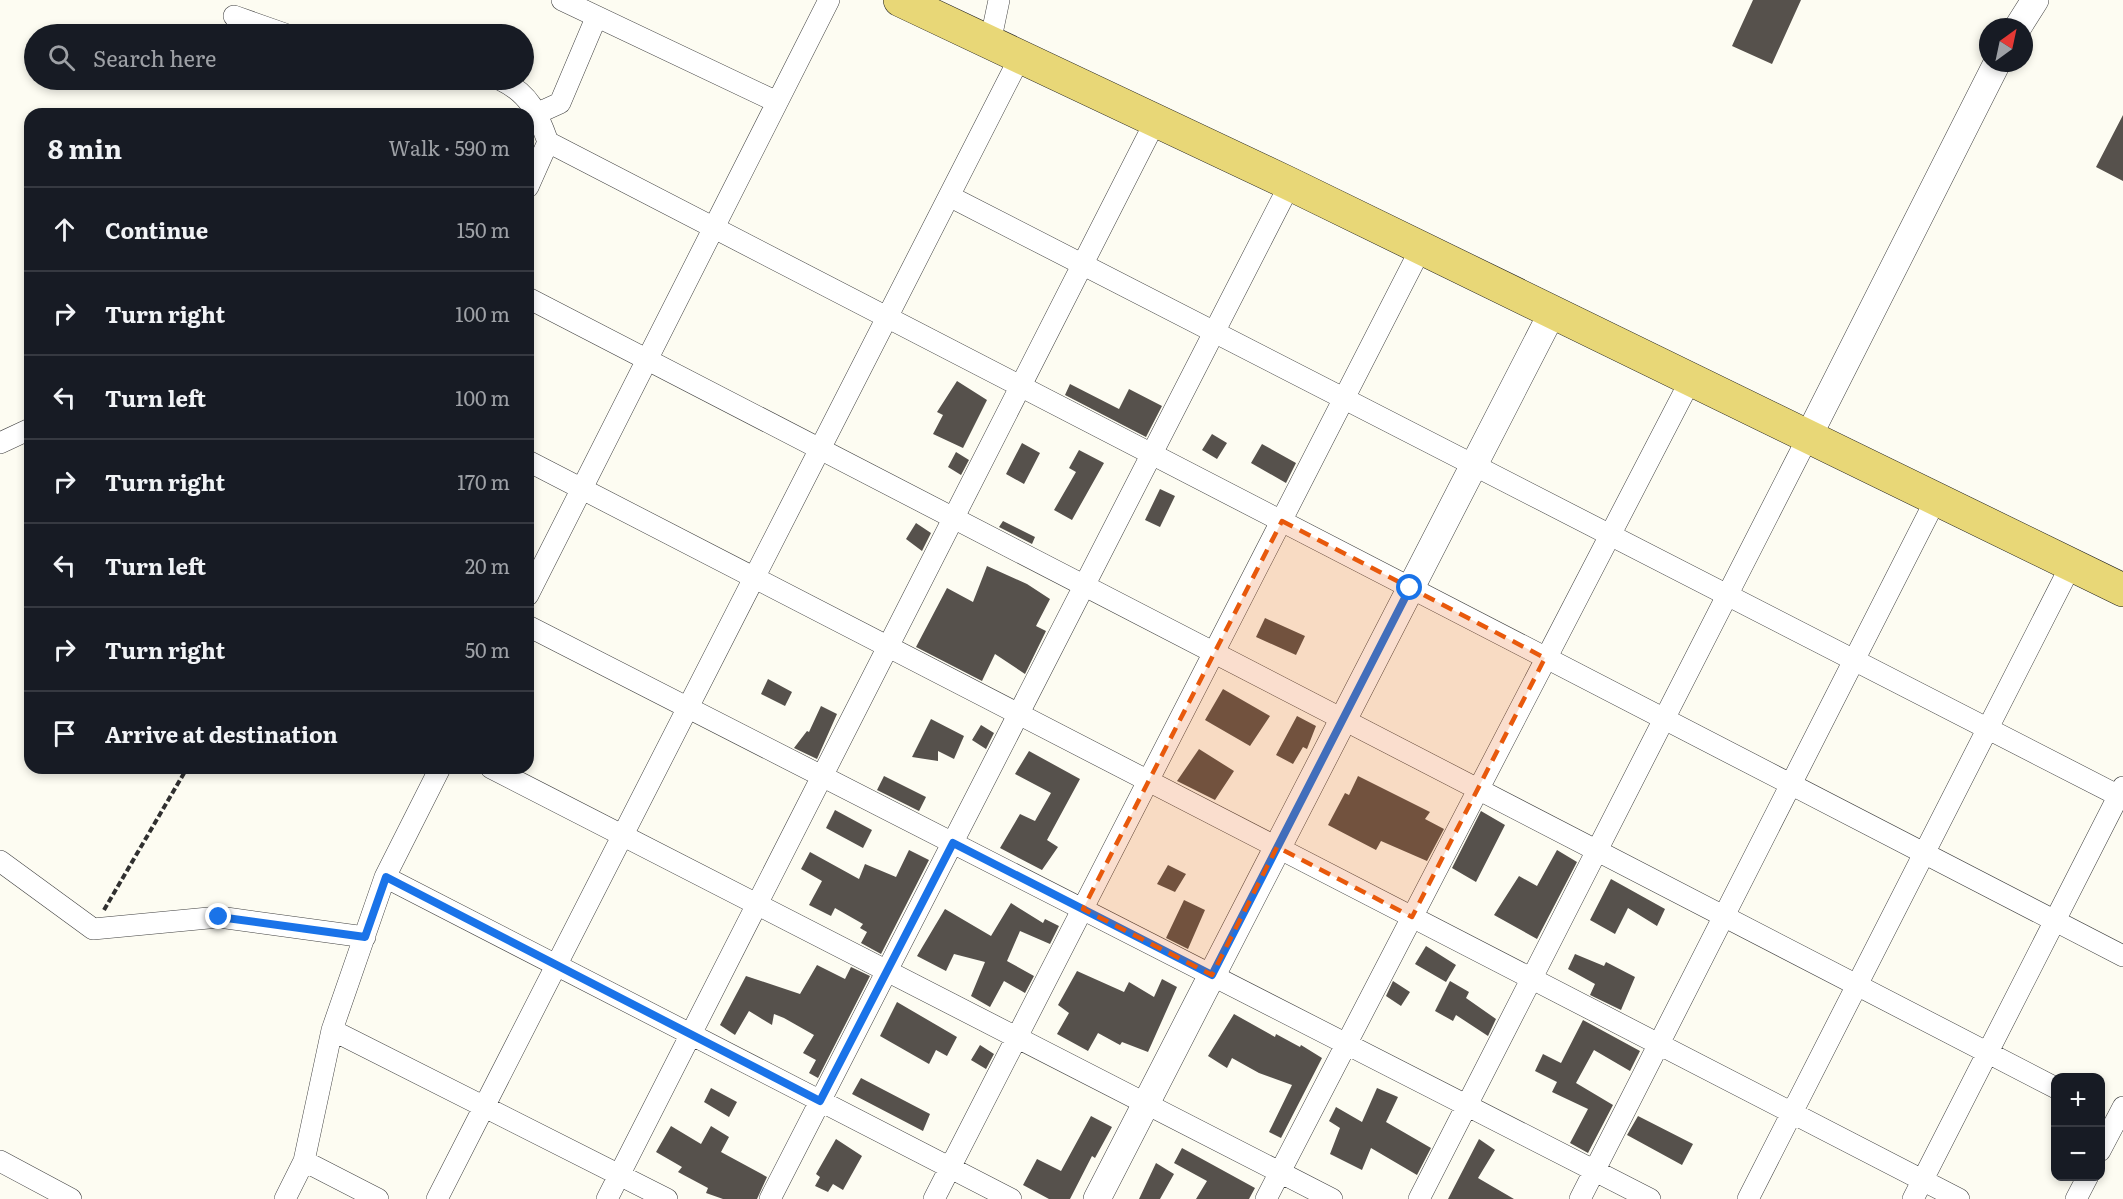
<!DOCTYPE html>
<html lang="en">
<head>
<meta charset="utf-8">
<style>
	:root { --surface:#171b24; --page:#20242c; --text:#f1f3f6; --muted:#9ea1a6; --line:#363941 }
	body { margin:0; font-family:Literata,serif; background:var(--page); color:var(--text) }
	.controls { position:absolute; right:18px; bottom:18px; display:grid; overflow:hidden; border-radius:12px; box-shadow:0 3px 9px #0003 }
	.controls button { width:54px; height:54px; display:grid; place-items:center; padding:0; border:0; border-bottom:2px solid var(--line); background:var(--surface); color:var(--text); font:30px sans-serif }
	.compass { position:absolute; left:1979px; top:18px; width:54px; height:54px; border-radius:50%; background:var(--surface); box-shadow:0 3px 9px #0003; rotate:33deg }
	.stop { position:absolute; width:18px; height:18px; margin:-14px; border:4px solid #1a73e8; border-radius:50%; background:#fff }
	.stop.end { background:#1a73e8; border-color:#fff; box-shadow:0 2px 6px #0008 }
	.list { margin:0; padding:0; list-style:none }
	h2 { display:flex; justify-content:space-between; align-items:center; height:78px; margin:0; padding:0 24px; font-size:26px }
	h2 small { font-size:20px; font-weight:400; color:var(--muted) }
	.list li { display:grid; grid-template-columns:39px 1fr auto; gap:18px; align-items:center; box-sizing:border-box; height:84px; padding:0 24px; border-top:2px solid var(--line) }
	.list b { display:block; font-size:22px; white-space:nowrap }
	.list em { font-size:20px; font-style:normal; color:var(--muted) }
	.icon { flex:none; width:33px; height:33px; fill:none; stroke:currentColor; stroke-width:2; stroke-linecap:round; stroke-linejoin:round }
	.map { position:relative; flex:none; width:2123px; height:1199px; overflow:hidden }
	.search { position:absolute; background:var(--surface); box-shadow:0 3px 9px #0003; left:24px; top:24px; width:510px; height:66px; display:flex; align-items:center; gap:15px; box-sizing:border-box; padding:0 21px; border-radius:33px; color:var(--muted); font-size:22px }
	.panel { position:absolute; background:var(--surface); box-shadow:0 3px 9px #0003; left:24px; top:108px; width:510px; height:666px; border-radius:18px }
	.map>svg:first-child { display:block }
</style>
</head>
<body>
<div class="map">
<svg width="2123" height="1199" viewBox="0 0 2123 1199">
	<rect width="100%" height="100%" fill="#fdfcf2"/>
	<!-- building -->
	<path fill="#56514c" d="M 1753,0 L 1801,0 L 1772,64 L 1732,46 Z
		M 2123,115 L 2123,181 L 2096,167 Z
		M 957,381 L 987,400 L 963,448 L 933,434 L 943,415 L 937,412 Z
		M 1070,384 L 1119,409 L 1129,389 L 1162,406 L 1146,437 L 1065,395 Z
		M 1212,434 L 1227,443 L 1217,459 L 1202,450 Z
		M 1022,443 L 1040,453 L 1024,484 L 1006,474 Z
		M 1262,444 L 1296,463 L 1286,483 L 1251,463 Z
		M 1079,450 L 1104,463 L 1072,520 L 1054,510 L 1076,472 L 1069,468 Z
		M 956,452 L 969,460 L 961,475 L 948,467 Z
		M 1160,489 L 1175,496 L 1160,527 L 1145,520 Z
		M 1003,521 L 1035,537 L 1032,544 L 999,527 Z
		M 916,523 L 931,533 L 922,551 L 906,539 Z
		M 987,566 L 1027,584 L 1050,599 L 1036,626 L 1046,631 L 1025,674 L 995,654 L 982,681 L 916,647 L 947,588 L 973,602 Z
		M 1265,618 L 1305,636 L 1296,655 L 1256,637 Z
		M 768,679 L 792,692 L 785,706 L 761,694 Z
		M 1223,689 L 1270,716 L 1250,746 L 1205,720 Z
		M 821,706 L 837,714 L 817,759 L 794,748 L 807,731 L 809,732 Z
		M 1297,716 L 1316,726 L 1307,749 L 1303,747 L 1293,764 L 1276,755 Z
		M 931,719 L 964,736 L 954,759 L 938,751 L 938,761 L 912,757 Z
		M 981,725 L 994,733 L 986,749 L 972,740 Z
		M 1199,749 L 1234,771 L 1215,800 L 1177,781 Z
		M 1029,751 L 1080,779 L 1047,840 L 1058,847 L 1042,870 L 1000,848 L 1020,814 L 1035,821 L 1051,793 L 1015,774 Z
		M 884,776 L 926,797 L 919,811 L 877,790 Z
		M 1358,776 L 1430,812 L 1425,819 L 1444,829 L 1427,861 L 1381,841 L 1376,850 L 1328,825 L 1345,793 L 1349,795 Z
		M 835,810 L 872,830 L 863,848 L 826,828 Z
		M 1481,811 L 1505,825 L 1476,882 L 1452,868 Z
		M 909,850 L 929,860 L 881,954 L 861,943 L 867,932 L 860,928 L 863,924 L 835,908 L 831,916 L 809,905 L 822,881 L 801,869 L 810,852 L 859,879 L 865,864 L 896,877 Z
		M 1557,850 L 1577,862 L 1537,939 L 1494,915 L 1519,876 L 1537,886 Z
		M 1168,865 L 1186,874 L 1175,892 L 1157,884 Z
		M 1611,879 L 1665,909 L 1657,926 L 1628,908 L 1615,934 L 1590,920 Z
		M 1184,900 L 1205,910 L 1188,949 L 1166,938 Z
		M 1011,903 L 1043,923 L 1045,919 L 1059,926 L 1050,944 L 1020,931 L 1007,961 L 1034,976 L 1025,993 L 1004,981 L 990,1007 L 971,996 L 985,962 L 954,954 L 946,971 L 917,956 L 945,909 L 991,936 Z
		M 1426,946 L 1456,965 L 1446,982 L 1415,964 Z
		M 1575,954 L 1604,966 L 1606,962 L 1635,977 L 1621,1010 L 1590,995 L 1595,984 L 1568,969 Z
		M 817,965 L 845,979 L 851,967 L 870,976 L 818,1078 L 809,1073 L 816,1060 L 803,1053 L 814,1035 L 784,1018 L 774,1014 L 772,1025 L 749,1011 L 735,1035 L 720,1025 L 746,976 L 800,994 Z
		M 1077,971 L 1124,992 L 1129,982 L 1154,997 L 1162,979 L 1177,987 L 1148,1052 L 1122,1042 L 1120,1045 L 1098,1033 L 1088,1051 L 1057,1034 L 1069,1013 L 1058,1005 Z
		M 1393,981 L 1410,992 L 1401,1006 L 1386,996 Z
		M 1450,981 L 1469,992 L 1466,998 L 1496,1019 L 1488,1036 L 1456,1015 L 1453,1021 L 1435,1011 Z
		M 897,1002 L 957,1037 L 947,1056 L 936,1050 L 929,1064 L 880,1036 Z
		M 1234,1014 L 1275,1037 L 1276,1034 L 1300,1047 L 1301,1045 L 1322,1058 L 1281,1138 L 1269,1132 L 1292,1085 L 1259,1073 L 1232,1058 L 1227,1068 L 1208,1056 Z
		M 1583,1020 L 1640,1051 L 1630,1071 L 1594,1050 L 1576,1083 L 1613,1105 L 1588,1153 L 1570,1143 L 1588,1109 L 1552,1092 L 1557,1082 L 1535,1071 L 1543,1054 L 1561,1063 Z
		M 980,1045 L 994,1054 L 986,1069 L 971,1060 Z
		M 861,1078 L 930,1114 L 923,1131 L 852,1094 Z
		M 711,1088 L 737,1102 L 729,1117 L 704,1102 Z
		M 1377,1088 L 1398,1097 L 1386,1122 L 1431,1148 L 1417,1175 L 1371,1148 L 1362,1170 L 1330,1154 L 1340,1128 L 1329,1121 L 1336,1107 L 1362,1122 Z
		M 1091,1116 L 1112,1127 L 1095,1158 L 1092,1156 L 1070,1199 L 1049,1199 L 1023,1185 L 1037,1159 L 1061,1171 Z
		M 1638,1116 L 1693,1144 L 1682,1165 L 1627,1135 Z
		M 671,1126 L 701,1144 L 711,1126 L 729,1137 L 721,1152 L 767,1177 L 757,1199 L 723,1199 L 706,1193 L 708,1188 L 678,1172 L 682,1167 L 656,1152 Z
		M 836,1139 L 862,1156 L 843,1190 L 833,1184 L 828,1192 L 815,1186 L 820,1177 L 816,1174 Z
		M 1479,1139 L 1495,1150 L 1478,1178 L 1514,1199 L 1448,1199 Z
		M 1182,1148 L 1255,1188 L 1249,1199 L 1196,1199 L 1207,1181 L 1174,1163 Z
		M 1156,1163 L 1174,1174 L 1160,1199 L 1139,1199 Z"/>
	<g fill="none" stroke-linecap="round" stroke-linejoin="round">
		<defs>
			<path id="minor" d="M 562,0 L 777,102
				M 234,16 L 285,34
				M 990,43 L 999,0
				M 501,80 C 530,94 538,114 548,142 L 2123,956
				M 538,113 L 560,103 L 596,18
				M 528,187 L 548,142
				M 949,196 L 2123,798
				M 528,298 L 2056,1088
				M 0,443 L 30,429
				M 528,461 L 1959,1199
				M 528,595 L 829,0
				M 528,626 L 1650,1199
				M 491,768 L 1332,1199
				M 0,861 L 93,929 L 219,917 L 365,937
				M 385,877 L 1011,1199
				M 332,1030 L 667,1199
				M 2100,1151 L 2123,1107
				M 0,1161 L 71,1199
				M 304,1161 L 378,1199
				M 285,1199 L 304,1161 L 332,1030 L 385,877 L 440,768
				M 437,1199 L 1020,57
				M 607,1199 L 1156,120
				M 770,1199 L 1290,184
				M 934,1199 L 1421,248
				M 1266,1199 L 1691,379
				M 1419,1199 L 1808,437
				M 1580,1199 L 1936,499
				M 1748,1199 L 2071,565
				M 1913,1199 L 2123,787
				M 2076,1199 L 2088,1176"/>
			<path id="tertiary" d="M 2018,27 L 2035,0
				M 1808,437 L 1997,63
				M 1097,1199 L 1553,311"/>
			<path id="primary" d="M 900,0 L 1290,184 L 2123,590"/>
		</defs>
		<!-- minor casing -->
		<use href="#minor" stroke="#414141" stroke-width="22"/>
		<!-- tertiary casing -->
		<use href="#tertiary" stroke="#414141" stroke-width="28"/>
		<!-- primary casing -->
		<use href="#primary" stroke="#1f1f1f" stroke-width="34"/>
		<!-- path -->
		<path stroke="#303030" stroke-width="4" stroke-dasharray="6 3" stroke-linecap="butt" d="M 104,910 L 187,768"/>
		<!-- minor -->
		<use href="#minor" stroke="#fff" stroke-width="21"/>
		<!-- tertiary -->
		<use href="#tertiary" stroke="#fff" stroke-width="27"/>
		<!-- primary -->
		<use href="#primary" stroke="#e8d777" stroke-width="33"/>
	</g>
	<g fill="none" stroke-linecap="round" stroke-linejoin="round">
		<!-- route -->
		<path stroke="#1a73e8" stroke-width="8" d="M 219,917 L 365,937 L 386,877 L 820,1101 L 953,843 L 1212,975 L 1410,588"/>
	</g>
	<!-- marked area -->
	<path fill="#e8590c" fill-opacity="0.2" stroke="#e8590c" stroke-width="4.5" stroke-dasharray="12 8" stroke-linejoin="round" d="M 1282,521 L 1545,658 L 1412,917 L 1277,847 L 1212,975 L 1083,909 Z"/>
</svg>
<div class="controls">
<button>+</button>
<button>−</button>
</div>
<svg class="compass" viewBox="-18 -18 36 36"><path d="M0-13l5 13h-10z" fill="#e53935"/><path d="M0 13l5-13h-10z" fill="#9ea1a6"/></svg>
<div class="stop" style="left:1410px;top:588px"></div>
<div class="stop end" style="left:219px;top:917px"></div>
<div class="search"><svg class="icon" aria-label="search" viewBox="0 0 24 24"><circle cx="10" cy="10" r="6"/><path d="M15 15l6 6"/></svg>Search here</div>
<section class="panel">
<h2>8 min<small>Walk · 590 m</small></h2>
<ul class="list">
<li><svg class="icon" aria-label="ahead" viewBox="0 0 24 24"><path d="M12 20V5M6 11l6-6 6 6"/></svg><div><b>Continue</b></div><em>150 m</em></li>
<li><svg class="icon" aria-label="right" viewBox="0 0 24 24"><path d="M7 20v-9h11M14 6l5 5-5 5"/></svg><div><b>Turn right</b></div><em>100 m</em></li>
<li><svg class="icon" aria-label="left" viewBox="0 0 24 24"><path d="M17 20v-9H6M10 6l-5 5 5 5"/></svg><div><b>Turn left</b></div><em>100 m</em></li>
<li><svg class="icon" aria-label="right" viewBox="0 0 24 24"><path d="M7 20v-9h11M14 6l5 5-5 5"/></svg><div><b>Turn right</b></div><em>170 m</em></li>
<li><svg class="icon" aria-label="left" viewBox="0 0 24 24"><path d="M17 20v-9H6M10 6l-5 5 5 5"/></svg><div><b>Turn left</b></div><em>20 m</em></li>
<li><svg class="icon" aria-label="right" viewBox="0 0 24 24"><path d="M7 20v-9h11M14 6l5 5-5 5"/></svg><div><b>Turn right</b></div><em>50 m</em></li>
<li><svg class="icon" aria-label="arrive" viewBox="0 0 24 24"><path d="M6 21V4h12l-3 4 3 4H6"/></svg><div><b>Arrive at destination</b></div></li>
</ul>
</section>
</div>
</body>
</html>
